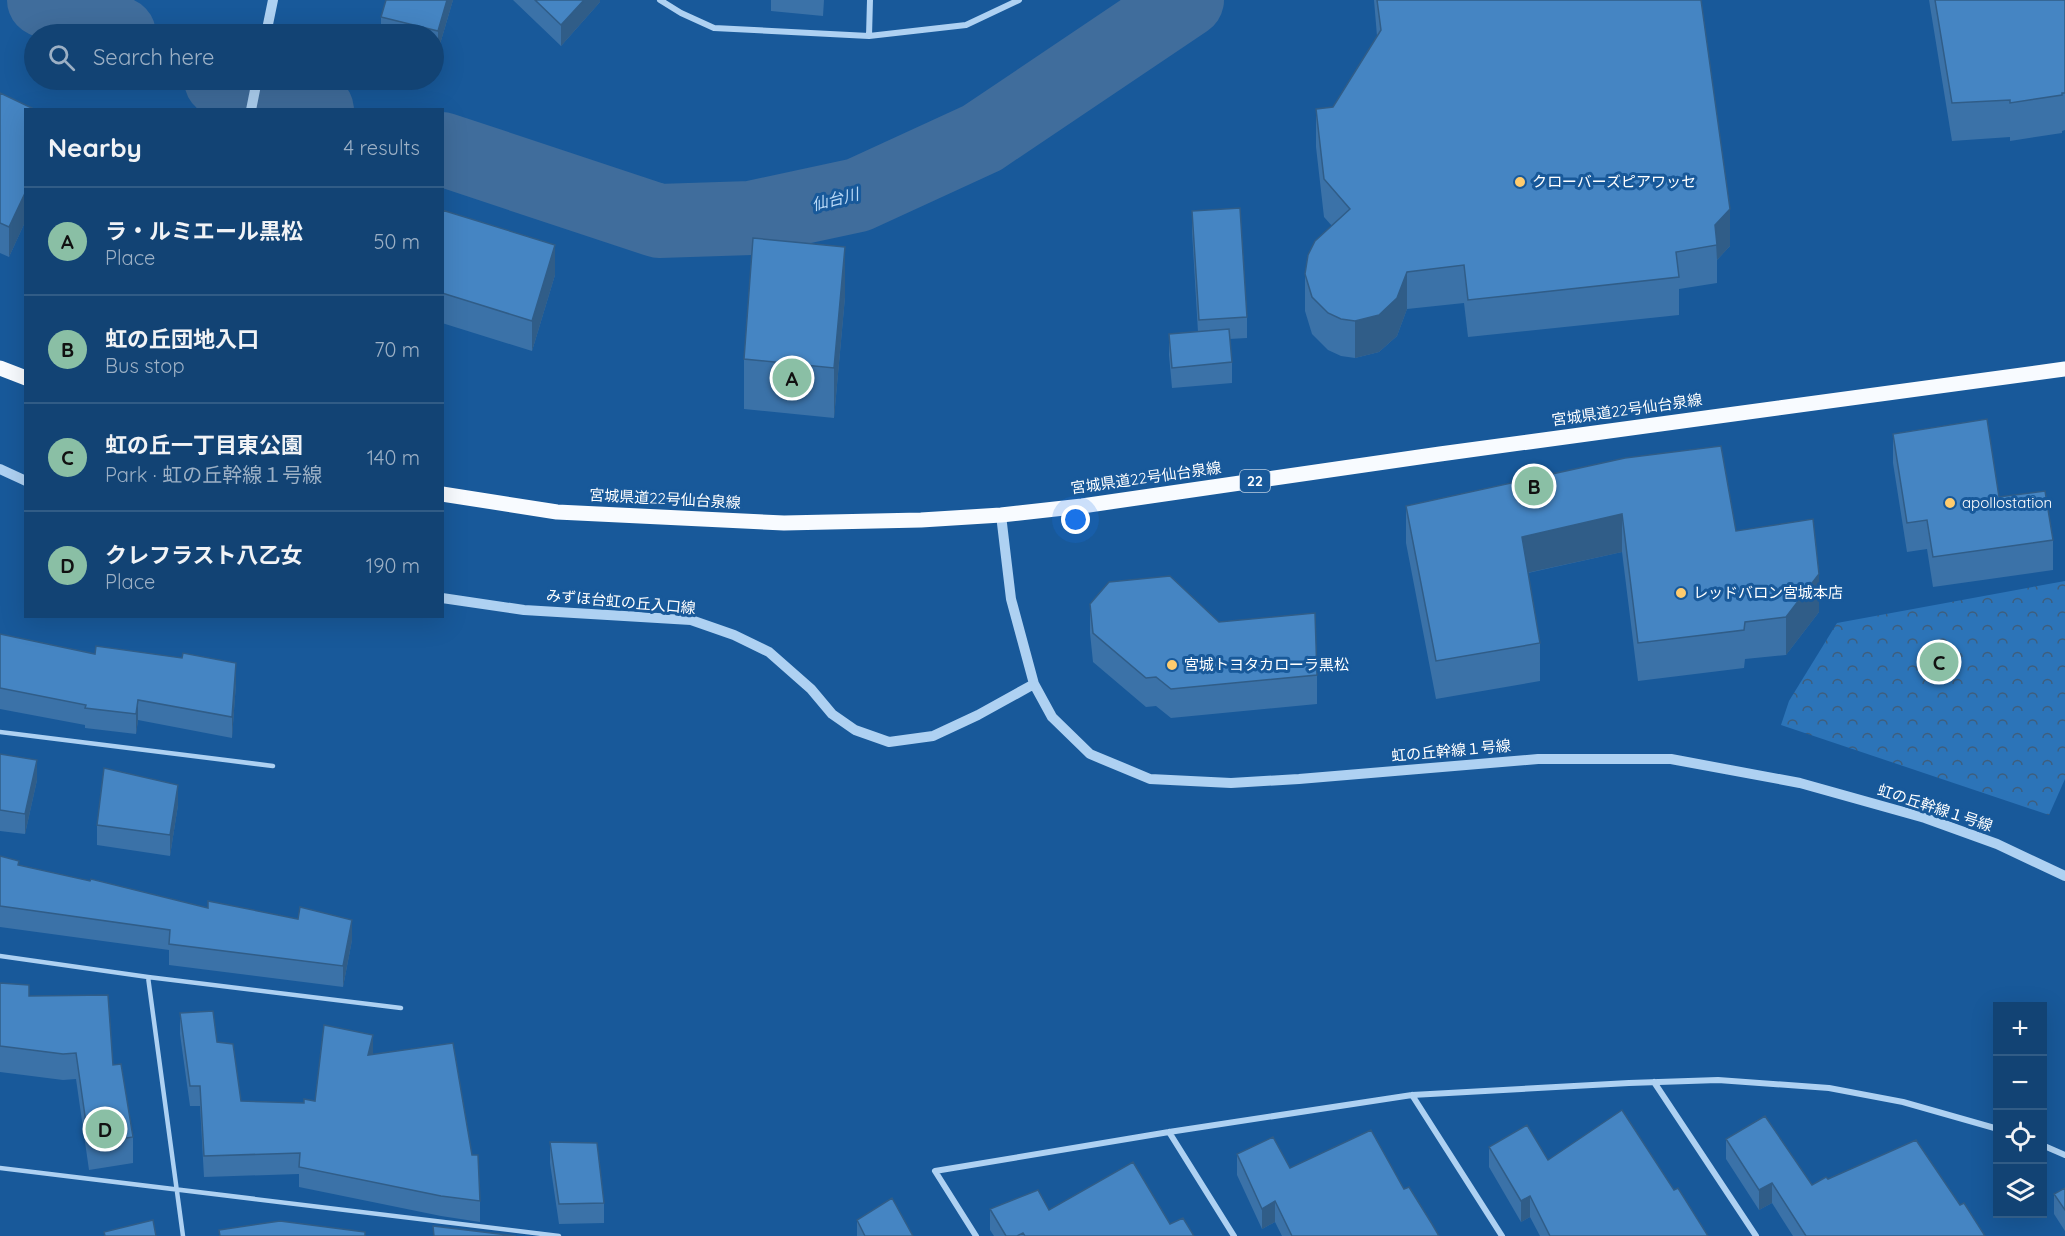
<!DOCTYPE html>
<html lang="en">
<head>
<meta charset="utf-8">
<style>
	:root { --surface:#124374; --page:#1f4e7c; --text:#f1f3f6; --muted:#9cb0c5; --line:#315c86; --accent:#8abfa5 }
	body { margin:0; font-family:Quicksand,"Noto Sans JP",sans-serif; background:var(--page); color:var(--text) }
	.controls { position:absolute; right:18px; bottom:18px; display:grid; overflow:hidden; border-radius:0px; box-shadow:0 6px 24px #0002 }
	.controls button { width:54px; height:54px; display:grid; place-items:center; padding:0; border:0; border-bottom:2px solid var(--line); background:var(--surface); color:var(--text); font:30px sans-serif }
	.you { position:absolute; left:1076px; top:520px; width:21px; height:21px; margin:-15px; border:4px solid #fff; border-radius:50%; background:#1a73e8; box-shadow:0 0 0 9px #1a73e833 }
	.badge { display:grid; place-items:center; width:39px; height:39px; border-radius:50%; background:var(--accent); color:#111; font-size:20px; font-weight:700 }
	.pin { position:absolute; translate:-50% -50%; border:3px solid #fff; box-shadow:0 2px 6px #0006 }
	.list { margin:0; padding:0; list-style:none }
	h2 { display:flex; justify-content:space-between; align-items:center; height:78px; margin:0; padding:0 24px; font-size:26px }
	h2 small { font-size:20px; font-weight:400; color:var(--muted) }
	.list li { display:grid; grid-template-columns:39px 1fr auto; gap:18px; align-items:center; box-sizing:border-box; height:108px; padding:0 24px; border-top:2px solid var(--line) }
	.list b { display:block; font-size:22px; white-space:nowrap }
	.list p { margin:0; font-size:20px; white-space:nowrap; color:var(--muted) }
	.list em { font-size:20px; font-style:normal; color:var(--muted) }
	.icon { flex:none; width:33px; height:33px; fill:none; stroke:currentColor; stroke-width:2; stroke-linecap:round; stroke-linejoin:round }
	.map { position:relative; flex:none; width:2065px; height:1236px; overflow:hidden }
	.search { position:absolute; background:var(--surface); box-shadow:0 6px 24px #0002; left:24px; top:24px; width:420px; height:66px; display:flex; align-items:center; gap:15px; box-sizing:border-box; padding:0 21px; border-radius:33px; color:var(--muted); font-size:22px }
	.panel { position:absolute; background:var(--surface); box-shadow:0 6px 24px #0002; left:24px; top:108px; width:420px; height:510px; border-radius:0px }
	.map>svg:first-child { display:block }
</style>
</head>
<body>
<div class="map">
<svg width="2065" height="1236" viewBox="0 0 2065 1236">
	<defs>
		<pattern id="park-crowns" width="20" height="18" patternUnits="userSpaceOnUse" patternTransform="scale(1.5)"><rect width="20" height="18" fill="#2c74b8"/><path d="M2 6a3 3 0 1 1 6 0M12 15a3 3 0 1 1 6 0" fill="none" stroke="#3e5e7d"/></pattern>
	</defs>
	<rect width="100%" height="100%" fill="#18599a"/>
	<!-- park -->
	<path fill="url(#park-crowns)" d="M 2065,581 L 2065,779 L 2049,815 L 1781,725 L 1789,701 L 1837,623 Z"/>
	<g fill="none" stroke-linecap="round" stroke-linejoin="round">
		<!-- river -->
		<path stroke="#406d9c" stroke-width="74" d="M 44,0 L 119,34
			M 221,80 L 317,110
			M 442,149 L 659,221 L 751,218 L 858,195 L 982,138 L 1187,0"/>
		<!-- service -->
		<path stroke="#aed1f2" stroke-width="4.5" d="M 0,732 L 273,766
			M 0,956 L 148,977 L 401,1008
			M 148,977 L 183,1236
			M 0,1168 L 559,1236"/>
		<!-- minor -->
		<path stroke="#aed1f2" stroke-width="6" d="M 660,0 L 681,13 L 714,28 L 869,36 L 966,25 L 1019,0
			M 869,36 L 870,0
			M 1654,1082 L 1756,1236
			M 1412,1095 L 1502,1236
			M 1169,1132 L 1234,1236
			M 2042,1145 L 2065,1155
			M 976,1236 L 935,1171 L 1169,1132 L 1412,1095 L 1629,1083 L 1718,1080 L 1829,1088 L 1903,1102 L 1998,1129"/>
		<!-- tertiary -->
		<path stroke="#aed1f2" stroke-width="10" d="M 266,34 L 273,0
			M 251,110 L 257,80
			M 0,469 L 26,481
			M 1001,515 L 1011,599 L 1034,684 L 1052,717 L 1090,754 L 1150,779 L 1231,783 L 1299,779 L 1538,759 L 1671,759 L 1800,783 L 1925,818 L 1997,844 L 2065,876
			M 442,598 L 524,610 L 691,620 L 734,635 L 769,652 L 811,689 L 832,714 L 855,730 L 889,742 L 933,736 L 978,715 L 1034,684"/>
		<!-- primary -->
		<path stroke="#f8fbff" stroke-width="15" d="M 0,368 L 26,378
			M 442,494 L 557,512 L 784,523 L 921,520 L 1001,515 L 1082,506 L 1440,454 L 2065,369"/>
	</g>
	<!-- wall -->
	<path fill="#3b72a8" d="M 386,0 L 453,0 L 438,51 L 434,50 L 434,34 L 381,34 L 381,17 Z
		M 513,0 L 600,0 L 600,2 L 561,46 Z
		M 771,0 L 824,0 L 823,16 L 771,11 Z
		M 1374,0 L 1701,0 L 1730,246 L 1717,260 L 1717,283 L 1679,289 L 1679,315 L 1468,337 L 1464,303 L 1407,309 L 1397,336 L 1379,352 L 1355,358 L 1341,356 L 1328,350 L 1312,334 L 1305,311 L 1305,274 L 1332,226 L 1324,217 L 1316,147 L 1316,109 L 1333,107 L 1377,36 Z
		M 1929,0 L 2065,0 L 2065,130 L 2062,131 L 2062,133 L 2010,141 L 2010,137 L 1952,141 Z
		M 0,93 L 26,110 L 26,220 L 9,257 L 0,253 Z
		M 442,210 L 555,275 L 532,351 L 442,323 Z
		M 1192,211 L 1247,317 L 1247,338 L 1229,339 L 1232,362 L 1232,383 L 1172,388 L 1169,355 L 1169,334 L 1198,332 L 1192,231 Z
		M 845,297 L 834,418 L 744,409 L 744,359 Z
		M 1893,434 L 1999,497 L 2053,540 L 2053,570 L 1933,587 L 1927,549 L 1907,552 L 1893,463 Z
		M 1625,458 L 1736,531 L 1819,612 L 1786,655 L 1745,659 L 1744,668 L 1638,681 L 1622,552 L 1528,573 L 1540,643 L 1540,681 L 1436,699 L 1406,543 L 1406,506 Z
		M 1090,604 L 1219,622 L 1317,675 L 1317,704 L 1171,718 L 1156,706 L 1146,707 L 1093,662 L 1090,633 Z
		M 0,634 L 236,683 L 232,738 L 138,720 L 136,734 L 85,728 L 85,725 L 0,709 Z
		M 0,754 L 37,780 L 25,834 L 0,831 Z
		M 178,805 L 170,856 L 97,845 L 97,825 Z
		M 0,856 L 19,865 L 352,940 L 343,987 L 169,965 L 169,950 L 0,927 Z
		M 0,983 L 29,996 L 113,1065 L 133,1137 L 133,1163 L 89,1170 L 76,1079 L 63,1080 L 0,1072 Z
		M 180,1013 L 217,1042 L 241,1101 L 304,1103 L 315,1101 L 373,1054 L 480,1201 L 480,1222 L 441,1216 L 299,1187 L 299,1174 L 204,1177 L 200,1106 L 190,1106 L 180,1034 Z
		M 1726,1139 L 1812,1185 L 1828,1179 L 1960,1205 L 1985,1236 L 1793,1236 L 1772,1203 L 1759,1210 L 1726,1159 Z
		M 550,1142 L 604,1203 L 604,1223 L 559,1224 L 550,1163 Z
		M 1489,1147 L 1674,1190 L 1708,1236 L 1540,1236 L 1530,1217 L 1521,1222 L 1489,1167 Z
		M 1237,1154 L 1290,1168 L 1404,1189 L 1439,1236 L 1282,1236 L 1275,1222 L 1262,1229 L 1237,1175 Z
		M 2065,1188 L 2065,1231 L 2054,1214 L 2054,1194 Z
		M 990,1209 L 1049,1210 L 1170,1224 L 1194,1236 L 994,1236 L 990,1230 Z
		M 857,1220 L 913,1236 L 857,1236 Z"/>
	<!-- shaded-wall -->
	<path fill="#305d88" d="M 447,0 L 453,0 L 438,51 L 438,31 Z
		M 584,0 L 600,0 L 600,2 L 561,46 L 561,25 Z
		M 26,191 L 26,220 L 9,257 L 9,227 Z
		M 1730,209 L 1730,246 L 1717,260 L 1715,225 Z
		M 555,245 L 555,275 L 532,351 L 532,321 Z
		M 845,247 L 845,297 L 834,418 L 834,368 Z
		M 1407,272 L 1407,309 L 1397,336 L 1379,352 L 1355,358 L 1355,321 Z
		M 1622,514 L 1622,552 L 1522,574 L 1522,537 Z
		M 1819,574 L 1819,612 L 1786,655 L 1786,617 Z
		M 236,663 L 236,683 L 232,738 L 232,717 Z
		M 138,700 L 138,720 L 136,734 L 136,714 Z
		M 37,760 L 37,780 L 25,834 L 25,814 Z
		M 178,785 L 178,805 L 170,856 L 170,835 Z
		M 352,920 L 352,940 L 343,987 L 343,966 Z
		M 373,1035 L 373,1055 L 368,1055 Z
		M 1772,1183 L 1772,1203 L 1759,1210 L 1759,1190 Z
		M 1530,1196 L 1530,1217 L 1521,1222 L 1521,1201 Z
		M 1275,1201 L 1275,1222 L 1262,1229 L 1262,1209 Z"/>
	<!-- building -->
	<path fill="#4585c3" stroke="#305d88" stroke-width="1.5" d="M 386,0 L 447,0 L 438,31 L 381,17 Z
		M 535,0 L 584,0 L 561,25 Z
		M 1377,0 L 1701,0 L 1730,209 L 1715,225 L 1717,245 L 1676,252 L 1679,277 L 1468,300 L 1464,265 L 1407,272 L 1397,298 L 1379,315 L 1355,321 L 1341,319 L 1328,313 L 1312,297 L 1305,274 L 1308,255 L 1315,241 L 1350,209 L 1324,179 L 1316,109 L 1333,107 L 1381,30 Z
		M 1935,0 L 2065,0 L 2065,93 L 2062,93 L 2062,95 L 2010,103 L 2010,100 L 1952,103 Z
		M 0,93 L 36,110 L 26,110 L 26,191 L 9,227 L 0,223 Z
		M 1240,208 L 1247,317 L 1199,320 L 1192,211 Z
		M 442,210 L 555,245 L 532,321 L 442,293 Z
		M 753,238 L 845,247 L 834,368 L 744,359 Z
		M 1229,329 L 1232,362 L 1172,368 L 1169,334 Z
		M 1987,419 L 1999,497 L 2045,491 L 2053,540 L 1933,557 L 1927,520 L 1907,523 L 1893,434 Z
		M 1721,446 L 1736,531 L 1813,519 L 1819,574 L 1786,617 L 1745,622 L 1744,630 L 1638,643 L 1622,514 L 1522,537 L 1540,643 L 1436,661 L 1406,506 L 1625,458 Z
		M 1170,576 L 1219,622 L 1315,613 L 1317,675 L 1171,689 L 1156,677 L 1146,678 L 1093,633 L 1090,604 L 1109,582 Z
		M 0,634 L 95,654 L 96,646 L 182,658 L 183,653 L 236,663 L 232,717 L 138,700 L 136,714 L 85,708 L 86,705 L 0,688 Z
		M 0,754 L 37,760 L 25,814 L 0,810 Z
		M 104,768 L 178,785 L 170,835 L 97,825 Z
		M 0,856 L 19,861 L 18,865 L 90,881 L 91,879 L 208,908 L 208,901 L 298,919 L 300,907 L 352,920 L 343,966 L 169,944 L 170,930 L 0,906 Z
		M 0,983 L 29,985 L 29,996 L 108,995 L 113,1065 L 121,1064 L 133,1137 L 89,1144 L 76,1053 L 63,1054 L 0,1046 Z
		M 213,1011 L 217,1042 L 233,1044 L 241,1101 L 304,1103 L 304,1099 L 315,1101 L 324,1025 L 373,1035 L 368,1055 L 453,1043 L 472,1155 L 478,1155 L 480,1201 L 441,1196 L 299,1167 L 300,1153 L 204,1156 L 200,1086 L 190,1086 L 180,1013 Z
		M 1622,1110 L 1674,1190 L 1678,1188 L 1708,1236 L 1550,1236 L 1530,1196 L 1521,1201 L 1489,1147 L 1527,1125 L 1548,1160 Z
		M 1765,1116 L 1812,1185 L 1826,1177 L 1828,1179 L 1916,1140 L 1960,1205 L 1964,1203 L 1985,1236 L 1806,1236 L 1772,1183 L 1759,1190 L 1726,1139 Z
		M 1371,1130 L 1404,1189 L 1409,1187 L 1432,1224 L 1439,1236 L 1292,1236 L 1275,1201 L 1262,1209 L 1237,1154 L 1273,1137 L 1290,1168 Z
		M 550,1142 L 597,1143 L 604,1203 L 559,1204 Z
		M 1133,1162 L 1170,1224 L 1183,1218 L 1194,1236 L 1025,1236 L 1023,1233 L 1017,1236 L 1006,1236 L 990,1209 L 1038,1190 L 1049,1210 Z
		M 2065,1188 L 2065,1210 L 2054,1194 Z
		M 892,1198 L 913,1236 L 865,1236 L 857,1220 Z
		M 153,1220 L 156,1236 L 105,1236 L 104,1232 Z
		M 280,1221 L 365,1232 L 365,1236 L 220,1236 L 219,1230 Z
		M 433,1226 L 516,1236 L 434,1236 Z"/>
	<!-- markers -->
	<g fill="#ffcc6e" stroke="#18599a" stroke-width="2">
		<circle cx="1520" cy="182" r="6"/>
		<circle cx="1950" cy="503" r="6"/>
		<circle cx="1681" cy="593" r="6"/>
		<circle cx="1172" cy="665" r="6"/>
	</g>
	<g text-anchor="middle" stroke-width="6" stroke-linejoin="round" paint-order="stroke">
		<!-- shield labels -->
		<rect fill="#18599a" stroke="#bacde1" stroke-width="1.5" x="1240" y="470" width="30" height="22" rx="4.5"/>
		<g font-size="14" font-weight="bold" fill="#fff">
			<text x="1255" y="486">22</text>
		</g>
		<!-- poi labels -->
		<g font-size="15" fill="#fff" stroke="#18599a" text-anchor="start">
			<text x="1532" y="187">クローバーズピアワッセ</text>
			<text x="1962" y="508">apollostation</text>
			<text x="1693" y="598">レッドバロン宮城本店</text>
			<text x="1184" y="670">宮城トヨタカローラ黒松</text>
		</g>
		<!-- street labels -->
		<g font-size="15" fill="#fff" stroke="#18599a">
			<text transform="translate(1627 410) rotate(-8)" y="5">宮城県道22号仙台泉線</text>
			<text transform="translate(1146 478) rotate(-8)" y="5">宮城県道22号仙台泉線</text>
			<text transform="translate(665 499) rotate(3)" y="5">宮城県道22号仙台泉線</text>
			<text transform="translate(621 602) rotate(5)" y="5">みずほ台虹の丘入口線</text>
			<text transform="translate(1451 751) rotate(-5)" y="5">虹の丘幹線１号線</text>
			<text transform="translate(1935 808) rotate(18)" y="5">虹の丘幹線１号線</text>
		</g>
		<!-- water labels -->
		<g font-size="16" font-style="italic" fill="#badaf8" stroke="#18599a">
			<text transform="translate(835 199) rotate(-14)" y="6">仙台川</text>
		</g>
	</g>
</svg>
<div class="controls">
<button>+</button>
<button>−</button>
<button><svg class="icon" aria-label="locate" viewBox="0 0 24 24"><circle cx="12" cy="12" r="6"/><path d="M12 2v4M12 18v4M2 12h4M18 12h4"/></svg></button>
<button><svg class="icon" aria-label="layers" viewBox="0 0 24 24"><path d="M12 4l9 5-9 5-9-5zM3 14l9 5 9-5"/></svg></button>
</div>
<div class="you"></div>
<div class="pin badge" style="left:792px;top:378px">A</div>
<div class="pin badge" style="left:1534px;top:486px">B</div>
<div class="pin badge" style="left:1939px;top:662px">C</div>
<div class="pin badge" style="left:105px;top:1129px">D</div>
<div class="search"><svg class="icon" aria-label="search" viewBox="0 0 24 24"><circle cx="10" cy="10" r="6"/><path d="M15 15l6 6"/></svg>Search here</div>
<section class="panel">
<h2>Nearby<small>4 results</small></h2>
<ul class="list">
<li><span class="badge">A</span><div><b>ラ・ルミエール黒松</b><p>Place</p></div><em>50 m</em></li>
<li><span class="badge">B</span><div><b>虹の丘団地入口</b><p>Bus stop</p></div><em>70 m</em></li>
<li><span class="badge">C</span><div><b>虹の丘一丁目東公園</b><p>Park · 虹の丘幹線１号線</p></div><em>140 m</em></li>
<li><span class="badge">D</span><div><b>クレフラスト八乙女</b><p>Place</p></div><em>190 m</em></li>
</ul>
</section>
</div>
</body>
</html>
